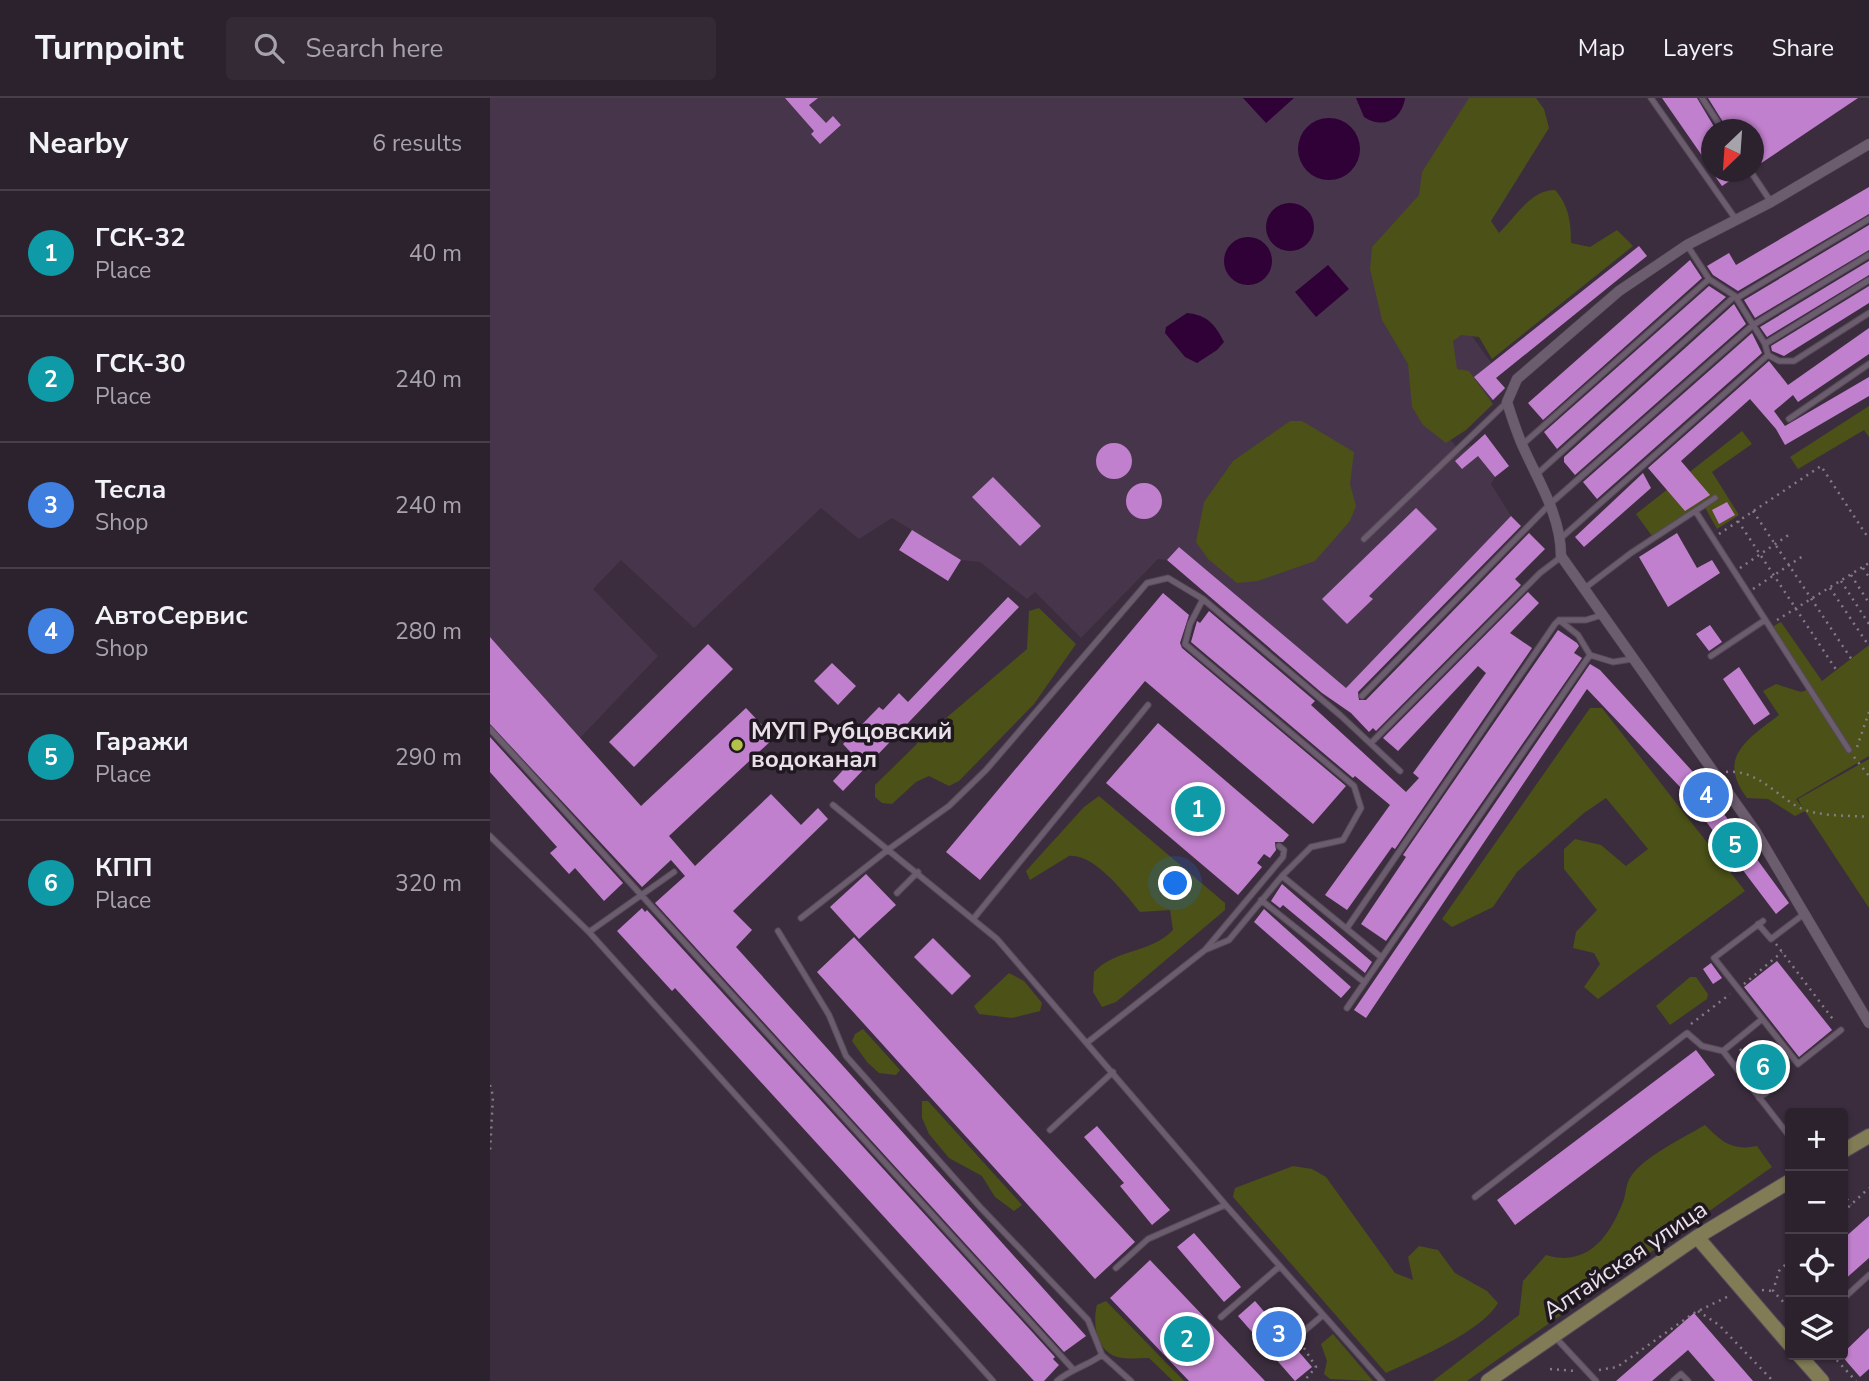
<!DOCTYPE html>
<html lang="en">
<head>
<meta charset="utf-8">
<style>
	:root { --surface:#2c222e; --page:#342a36; --text:#f1f3f6; --muted:#a6a4aa; --line:#483f4a; --accent:#b4c24a }
	body { margin:0; font-family:"Nunito Sans",sans-serif; background:var(--page); color:var(--text) }
	.controls { position:absolute; right:21px; bottom:21px; display:grid; overflow:hidden; border-radius:7px; box-shadow:0 2px 5px #0004 }
	.controls button { width:63px; height:63px; display:grid; place-items:center; padding:0; border:0; border-bottom:2px solid var(--line); background:var(--surface); color:var(--text); font:35px sans-serif }
	.compass { position:absolute; left:1211px; top:21px; width:63px; height:63px; border-radius:50%; background:var(--surface); box-shadow:0 2px 5px #0004; rotate:205deg }
	.you { position:absolute; left:686px; top:786px; width:24px; height:24px; margin:-18px; border:5px solid #fff; border-radius:50%; background:#1a73e8; box-shadow:0 0 0 10px #1a73e833 }
	.badge { display:grid; place-items:center; width:46px; height:46px; border-radius:50%; background:var(--accent); color:#fff; font-size:23px; font-weight:700 }
	.pin { position:absolute; translate:-50% -50%; border:4px solid #fff; box-shadow:0 2px 7px #0006 }
	.list { margin:0; padding:0; list-style:none }
	h2 { display:flex; justify-content:space-between; align-items:center; height:91px; margin:0; padding:0 28px; font-size:30px }
	h2 small { font-size:23px; font-weight:400; color:var(--muted) }
	.list li { display:grid; grid-template-columns:46px 1fr auto; gap:21px; align-items:center; box-sizing:border-box; height:126px; padding:0 28px; border-top:2px solid var(--line) }
	.list b { display:block; font-size:26px; white-space:nowrap }
	.list p { margin:0; font-size:23px; white-space:nowrap; color:var(--muted) }
	.list em { font-size:23px; font-style:normal; color:var(--muted) }
	.icon { flex:none; width:38px; height:38px; fill:none; stroke:currentColor; stroke-width:2; stroke-linecap:round; stroke-linejoin:round }
	.map { position:relative; flex:none; width:1379px; height:1283px; overflow:hidden }
	header { display:flex; align-items:center; gap:42px; box-sizing:border-box; height:98px; padding:0 35px; background:var(--surface); border-bottom:2px solid var(--line) }
	header strong { font-size:33px }
	nav { display:flex; gap:38px; margin-inline-start:auto; font-size:24px }
	.search { width:490px; height:63px; background:var(--page); display:flex; align-items:center; gap:18px; box-sizing:border-box; padding:0 24px; border-radius:7px; color:var(--muted); font-size:26px }
	main { display:flex }
	aside { flex:1; background:var(--surface) }
	.map>svg:first-child { display:block }
</style>
</head>
<body>
<header>
<strong>Turnpoint</strong>
<div class="search"><svg class="icon" aria-label="search" viewBox="0 0 24 24"><circle cx="10" cy="10" r="6"/><path d="M15 15l6 6"/></svg>Search here</div>
<nav><a>Map</a><a>Layers</a><a>Share</a></nav>
</header>
<main>
<aside>
<h2>Nearby<small>6 results</small></h2>
<ul class="list">
<li><span class="badge" style="background:#0f9aa8">1</span><div><b>ГСК-32</b><p>Place</p></div><em>40 m</em></li>
<li><span class="badge" style="background:#0f9aa8">2</span><div><b>ГСК-30</b><p>Place</p></div><em>240 m</em></li>
<li><span class="badge" style="background:#3f7fe0">3</span><div><b>Тесла</b><p>Shop</p></div><em>240 m</em></li>
<li><span class="badge" style="background:#3f7fe0">4</span><div><b>АвтоСервис</b><p>Shop</p></div><em>280 m</em></li>
<li><span class="badge" style="background:#0f9aa8">5</span><div><b>Гаражи</b><p>Place</p></div><em>290 m</em></li>
<li><span class="badge" style="background:#0f9aa8">6</span><div><b>КПП</b><p>Place</p></div><em>320 m</em></li>
</ul>
</aside>
<div class="map">
<svg width="1379" height="1283" viewBox="0 0 1379 1283">
	<rect width="100%" height="100%" fill="#3b2d3e"/>
	<!-- built -->
	<path fill="#47354b" d="M 0,0 L 1015,0 L 941,181 L 1002,266 L 997,269 L 1016,291 L 957,338 L 971,354 L 980,347 L 1005,379 L 1001,386 L 1021,418 L 856,590 L 689,449 L 677,462 L 668,461 L 591,540 L 545,494 L 537,501 L 490,464 L 471,462 L 402,420 L 369,441 L 331,410 L 204,530 L 131,462 L 103,491 L 168,558 L 90,640 L 0,539 Z"/>
	<!-- green -->
	<path fill="#4b5117" d="M 979,0 L 1046,0 L 1054,11 L 1059,30 L 1001,123 L 1009,135 C 1026,119 1040,92 1065,92 C 1079,108 1081,124 1081,145 L 1100,149 L 1127,132 L 1143,148 L 1002,261 L 989,239 L 971,237 L 963,243 L 967,271 L 979,273 L 1003,306 L 976,332 L 956,345 L 933,327 L 922,309 L 918,266 L 892,222 L 880,171 L 882,149 L 929,97 L 932,74 Z
		M 1379,308 L 1379,339 L 1374,332 L 1308,371 L 1300,359 Z
		M 800,323 L 812,323 L 864,354 L 860,386 L 866,408 L 860,423 L 825,463 L 768,483 L 747,485 L 718,461 L 706,444 L 714,404 L 743,363 Z
		M 1252,333 L 1262,346 L 1222,374 L 1249,417 L 1227,431 L 1213,406 L 1162,438 L 1146,416 Z
		M 549,510 L 586,546 L 544,606 L 469,683 L 459,688 L 439,678 L 426,684 L 402,706 L 392,705 L 385,699 L 385,687 L 435,638 L 537,551 L 539,513 Z
		M 1291,524 L 1332,583 L 1379,547 L 1379,658 L 1306,701 L 1312,709 L 1308,701 L 1379,661 L 1379,810 L 1315,713 L 1305,718 L 1278,701 L 1257,700 C 1226,659 1258,641 1289,617 L 1273,593 L 1286,586 L 1311,594 L 1322,590 L 1282,529 Z
		M 1100,610 L 1112,610 L 1255,793 L 1108,901 L 1094,889 L 1110,866 L 1104,855 L 1083,850 L 1086,834 L 1107,812 L 1074,771 L 1074,751 L 1085,741 L 1111,747 L 1136,768 L 1158,751 L 1116,700 L 1094,715 L 1027,774 L 1003,809 L 962,829 L 952,821 Z
		M 609,698 L 735,805 L 735,812 L 626,904 L 612,909 L 603,894 L 604,874 C 627,850 660,856 683,832 L 680,812 L 650,814 C 635,796 604,755 579,758 L 540,782 L 536,773 L 594,709 Z
		M 519,875 L 534,883 L 552,905 L 550,913 L 522,920 L 489,916 L 484,908 Z
		M 1200,879 L 1206,879 L 1218,896 L 1217,901 L 1180,927 L 1166,908 Z
		M 373,931 L 410,972 L 406,977 L 389,975 L 377,964 L 362,943 L 365,936 Z
		M 432,1003 L 438,1003 L 532,1107 L 524,1113 L 505,1099 L 492,1078 L 459,1060 L 439,1036 L 432,1020 Z
		M 1215,1027 C 1232,1044 1242,1053 1267,1048 L 1282,1069 L 977,1283 L 943,1283 L 1029,1217 L 1033,1183 L 1056,1157 C 1098,1170 1121,1137 1134,1101 C 1136,1095 1136,1086 1140,1080 C 1151,1060 1195,1039 1215,1027 Z
		M 803,1068 L 822,1071 L 836,1079 L 905,1175 L 923,1182 L 918,1159 L 929,1148 L 948,1152 L 965,1175 L 997,1193 L 1008,1205 C 991,1234 928,1260 896,1275 L 743,1099 L 745,1090 Z
		M 616,1203 L 694,1283 L 683,1283 L 659,1260 C 648,1260 629,1263 619,1255 C 605,1245 603,1222 607,1207 Z
		M 843,1236 L 883,1283 L 840,1281 L 834,1276 L 837,1263 L 831,1246 Z"/>
	<!-- water -->
	<path fill="#2f0137" d="M 753,0 L 804,0 L 776,25 Z
		M 866,0 L 915,0 L 915,1 C 911,23 892,31 874,19 Z
		M808 51a31 31 0 1 1 62 0a31 31 0 1 1-62 0Z
		M776 129a24 24 0 1 1 48 0a24 24 0 1 1-48 0Z
		M734 163a24 24 0 1 1 48 0a24 24 0 1 1-48 0Z
		M 838,167 L 859,191 L 826,219 L 805,194 Z
		M 697,215 C 717,217 725,226 734,244 L 727,252 L 707,265 L 695,259 L 675,235 L 676,229 Z"/>
	<!-- building -->
	<path fill="#c180cd" d="M 295,0 L 328,0 L 319,7 L 336,25 L 343,18 L 351,27 L 330,46 L 321,36 L 324,33 Z
		M 1172,0 L 1207,0 L 1226,32 L 1222,32 L 1222,72 Z
		M 1218,0 L 1368,0 L 1264,70 L 1264,32 L 1238,32 Z
		M 1222,74 L 1253,74 L 1232,88 Z
		M 1379,89 L 1379,116 L 1248,193 L 1223,177 L 1217,168 L 1239,155 L 1246,167 Z
		M 1379,127 L 1379,152 L 1265,220 L 1254,202 Z
		M 1149,148 L 1157,158 L 1006,280 L 1015,290 L 1003,302 L 984,279 Z
		M 1200,162 L 1212,180 L 1053,322 L 1038,305 Z
		M 1379,163 L 1379,177 L 1277,239 L 1270,229 Z
		M 1219,188 L 1236,199 L 1067,351 L 1054,334 Z
		M 1379,188 L 1379,205 L 1294,258 L 1282,253 L 1281,248 Z
		M 1244,206 L 1256,226 L 1085,377 L 1074,364 L 1074,359 Z
		M 1379,230 L 1379,256 L 1308,304 L 1303,297 L 1284,313 L 1295,328 L 1379,279 L 1379,298 L 1295,347 L 1286,331 L 1260,301 L 1191,363 L 1220,397 L 1195,413 L 1158,370 L 1279,263 L 1298,287 Z
		M 1262,235 L 1272,255 L 1107,401 L 1093,384 Z
		M 995,336 L 1019,368 L 1005,379 L 988,358 L 972,371 L 965,363 Z
		M606 363a18 18 0 1 1 36 0a18 18 0 1 1-36 0Z
		M 1153,375 L 1161,390 L 1094,449 L 1085,439 Z
		M 503,379 L 551,428 L 530,448 L 482,399 Z
		M636 403a18 18 0 1 1 36 0a18 18 0 1 1-36 0Z
		M 1237,404 L 1245,417 L 1229,426 L 1222,412 Z
		M 926,410 L 947,431 L 879,498 L 883,501 L 857,526 L 832,501 Z
		M 1021,418 L 1031,428 L 868,594 L 869,602 L 876,602 L 1039,435 L 1055,451 L 1025,481 L 1031,487 L 886,633 L 883,630 L 879,634 L 861,615 L 832,595 L 677,462 L 689,449 L 856,590 Z
		M 422,432 L 471,462 L 458,483 L 409,452 Z
		M 1187,435 L 1207,470 L 1222,462 L 1230,475 L 1178,509 L 1149,459 Z
		M 1038,494 L 1049,505 L 1020,535 L 1042,550 L 905,751 L 902,749 L 857,812 L 835,797 L 900,707 L 865,678 L 863,680 L 701,544 L 707,523 L 710,525 L 719,513 L 825,603 L 821,607 L 916,694 L 929,680 L 923,675 L 996,575 L 988,568 L 908,653 L 893,640 Z
		M 673,495 L 699,517 L 690,545 L 692,550 L 856,688 L 823,726 L 655,583 L 490,782 L 456,754 Z
		M 518,499 L 529,509 L 353,693 L 343,683 L 365,659 L 353,646 L 389,609 L 393,612 L 409,595 L 418,604 Z
		M 1220,527 L 1232,544 L 1219,553 L 1206,536 Z
		M 1068,532 L 1087,545 L 1089,548 L 1084,555 L 1092,560 L 896,843 L 871,826 L 916,759 L 913,757 Z
		M 0,539 L 151,708 L 256,610 L 284,640 L 179,738 L 205,768 L 281,696 L 311,727 L 328,710 L 338,721 L 243,813 L 262,832 L 246,849 L 596,1238 L 574,1254 L 165,805 L 195,778 L 181,762 L 152,789 L 0,626 Z
		M 218,546 L 243,571 L 144,669 L 119,644 Z
		M 342,565 L 366,588 L 348,607 L 324,583 Z
		M 1100,566 L 1110,572 L 1204,675 L 1299,805 L 1286,816 L 1190,689 L 1097,591 L 876,920 L 864,912 Z
		M 1249,569 L 1280,616 L 1264,627 L 1233,581 Z
		M 668,625 L 799,737 L 793,744 L 785,744 L 786,752 L 780,760 L 774,756 L 767,765 L 772,769 L 748,797 L 616,685 Z
		M 0,639 L 133,785 L 114,803 L 85,770 L 79,776 L 60,755 L 67,749 L 0,674 Z
		M 376,776 L 406,807 L 369,841 L 340,809 Z
		M 792,786 L 882,864 L 875,875 L 793,807 L 790,810 L 781,803 Z
		M 152,810 L 155,814 L 157,812 L 565,1259 L 563,1261 L 569,1267 L 554,1283 L 544,1283 L 185,890 L 182,893 L 127,833 Z
		M 774,811 L 861,889 L 851,900 L 764,824 Z
		M 364,839 L 645,1144 L 605,1181 L 327,874 Z
		M 443,840 L 481,878 L 462,897 L 424,859 Z
		M 1287,863 L 1342,932 L 1309,959 L 1254,889 Z
		M 1221,865 L 1232,880 L 1223,886 L 1213,871 Z
		M 1206,952 L 1225,977 L 1025,1127 L 1007,1102 Z
		M 1277,956 L 1286,967 L 1269,981 L 1260,970 Z
		M 607,1028 L 680,1112 L 662,1127 L 630,1088 L 634,1085 L 594,1039 Z
		M 1379,1118 L 1379,1160 L 1353,1183 L 1353,1141 Z
		M 704,1135 L 751,1189 L 734,1204 L 687,1149 Z
		M 660,1162 L 775,1283 L 699,1283 L 620,1200 Z
		M 765,1203 L 822,1269 L 805,1283 L 748,1218 Z
		M 1204,1215 L 1263,1283 L 1225,1283 L 1198,1252 L 1162,1283 L 1126,1283 Z
		M 1379,1230 L 1379,1271 L 1370,1279 L 1351,1257 Z"/>
	<g fill="none" stroke-linecap="round" stroke-linejoin="round">
		<defs>
			<path id="service" d="M 1161,0 L 1247,123
				M 1212,0 L 1233,32
				M 1261,74 L 1281,104
				M 1197,147 L 1219,181 L 1245,198 L 1275,246 L 1278,257 L 1289,263 L 1304,263 L 1379,215
				M 1247,200 L 1379,121
				M 1275,246 L 1379,182
				M 1299,321 L 1379,266
				M 1032,347 L 1219,181
				M 1047,376 L 1245,198
				M 1206,414 L 1359,652
				M 1071,440 L 1278,257
				M 874,441 L 1017,304
				M 1095,490 L 1141,455 L 1225,400
				M 713,501 L 700,526 L 695,546 L 864,688 L 871,710 L 853,742 L 821,749 L 792,778 L 739,842 L 715,852
				M 1069,522 L 1088,537 L 1100,557 L 1123,564 L 1142,561
				M 1221,558 L 1275,522
				M 872,598 L 1060,406 L 1263,227 L 1379,157
				M 0,631 L 582,1270
				M 881,645 L 1050,475 L 1071,459
				M 343,707 L 507,841 L 740,1112 L 892,1283
				M 0,738 L 99,834 L 503,1283
				M 792,778 L 891,859
				M 407,795 L 428,774
				M 771,802 L 874,884
				M 311,820 L 399,751 L 459,708 L 496,672 L 657,485 L 678,480 L 713,501 L 850,617 L 910,673
				M 484,820 L 658,607
				M 1273,823 L 1224,860 L 1308,966 L 1351,932
				M 1268,826 L 1281,841 L 1314,816
				M 857,830 L 1065,526 L 1069,522 L 1096,522 L 1112,517
				M 288,833 L 339,917 L 356,958 L 490,1109 L 598,1222 L 612,1257
				M 99,834 L 184,774
				M 857,910 L 1100,557
				M 598,944 L 715,852 L 793,759 L 794,752 L 789,748
				M 1233,953 L 1271,922
				M 1269,1000 L 1289,985
				M 560,1032 L 623,974
				M 985,1099 L 1197,935 L 1212,948 L 1233,953 L 1300,1039
				M 626,1170 L 658,1141 L 735,1107
				M 1353,1201 L 1379,1177
				M 731,1219 L 790,1168
				M 1065,1239 L 1106,1283
				M 806,1240 L 833,1217
				M 567,1283 C 581,1271 597,1268 612,1257 L 641,1283
				M 1183,1283 L 1191,1276 L 1198,1283"/>
			<path id="minor" d="M 1379,46 L 1281,104 L 1197,147 L 1129,193 L 1027,281 L 1017,304 C 1022,320 1027,336 1034,351 C 1050,386 1071,419 1071,458 L 1266,734 L 1379,925"/>
			<path id="secondary" d="M 1353,1053 L 1379,1038
				M 1207,1139 L 1300,1247
				M 1309,1257 L 1332,1283
				M 998,1283 L 1207,1139 L 1300,1083"/>
		</defs>
		<!-- service casing -->
		<use href="#service" stroke="#564a58" stroke-width="7"/>
		<!-- minor casing -->
		<use href="#minor" stroke="#564a58" stroke-width="11"/>
		<!-- secondary casing -->
		<use href="#secondary" stroke="#564a58" stroke-width="16"/>
		<!-- path -->
		<path stroke="#867a88" stroke-width="2.5" stroke-dasharray="2 5" stroke-linecap="butt" d="M 1263,413 L 1362,562
			M 1248,423 L 1347,573
			M 1229,436 L 1331,368 L 1379,441
			M 1250,470 L 1300,436
			M 1373,470 L 1379,479
			M 1361,477 L 1379,505
			M 1351,483 L 1379,526
			M 1340,490 L 1379,548
			M 1263,491 L 1313,458
			M 1287,522 L 1379,465
			M 1367,649 L 1379,614
			M 1364,659 L 1379,678
			M 1236,674 C 1266,671 1285,696 1308,709 C 1327,719 1358,717 1379,719
			M 1286,846 L 1345,924
			M 1254,886 L 1292,854
			M 1201,926 L 1240,896
			M 1250,951 L 1275,985
			M 0,987 L 3,998 L 0,1054
			M 1353,1095 L 1361,1107
			M 1353,1114 L 1379,1090
			M 1300,1162 L 1289,1173 L 1283,1193 L 1300,1211
			M 1272,1192 L 1283,1193
			M 1208,1213 L 1229,1227 L 1283,1283
			M 814,1250 L 826,1269 L 814,1283
			M 1342,1257 L 1366,1283
			M 1060,1271 L 1085,1273
			M 1109,1272 L 1127,1269 L 1204,1215 L 1239,1198"/>
		<!-- service -->
		<use href="#service" stroke="#6b5c6e" stroke-width="5"/>
		<!-- minor -->
		<use href="#minor" stroke="#6b5c6e" stroke-width="10"/>
		<!-- secondary -->
		<use href="#secondary" stroke="#817b56" stroke-width="14"/>
	</g>
	<!-- markers -->
	<circle fill="#b4c24a" stroke="#1f1820" stroke-width="2.5" cx="247" cy="647" r="7"/>
	<g text-anchor="middle" stroke-width="7" stroke-linejoin="round" paint-order="stroke">
		<!-- poi labels -->
		<g font-size="24" font-weight="bold" fill="#e9e0ea" stroke="#1f1820" text-anchor="start">
			<text x="261" y="641">МУП Рубцовский<tspan x="261" dy="28">водоканал</tspan></text>
		</g>
		<!-- street labels -->
		<g font-size="24" fill="#e9e0ea" stroke="#1f1820">
			<text transform="translate(1135 1162) rotate(-34)" y="8">Алтайская улица</text>
		</g>
	</g>
</svg>
<div class="controls">
<button>+</button>
<button>−</button>
<button><svg class="icon" aria-label="locate" viewBox="0 0 24 24"><circle cx="12" cy="12" r="6"/><path d="M12 2v4M12 18v4M2 12h4M18 12h4"/></svg></button>
<button><svg class="icon" aria-label="layers" viewBox="0 0 24 24"><path d="M12 4l9 5-9 5-9-5zM3 14l9 5 9-5"/></svg></button>
</div>
<svg class="compass" viewBox="-18 -18 36 36"><path d="M0-13l5 13h-10z" fill="#e53935"/><path d="M0 13l5-13h-10z" fill="#a6a4aa"/></svg>
<div class="you"></div>
<div class="pin badge" style="left:708px;top:711px;background:#0f9aa8">1</div>
<div class="pin badge" style="left:697px;top:1241px;background:#0f9aa8">2</div>
<div class="pin badge" style="left:789px;top:1236px;background:#3f7fe0">3</div>
<div class="pin badge" style="left:1216px;top:697px;background:#3f7fe0">4</div>
<div class="pin badge" style="left:1245px;top:747px;background:#0f9aa8">5</div>
<div class="pin badge" style="left:1273px;top:969px;background:#0f9aa8">6</div>
</div>
</main>
</body>
</html>
